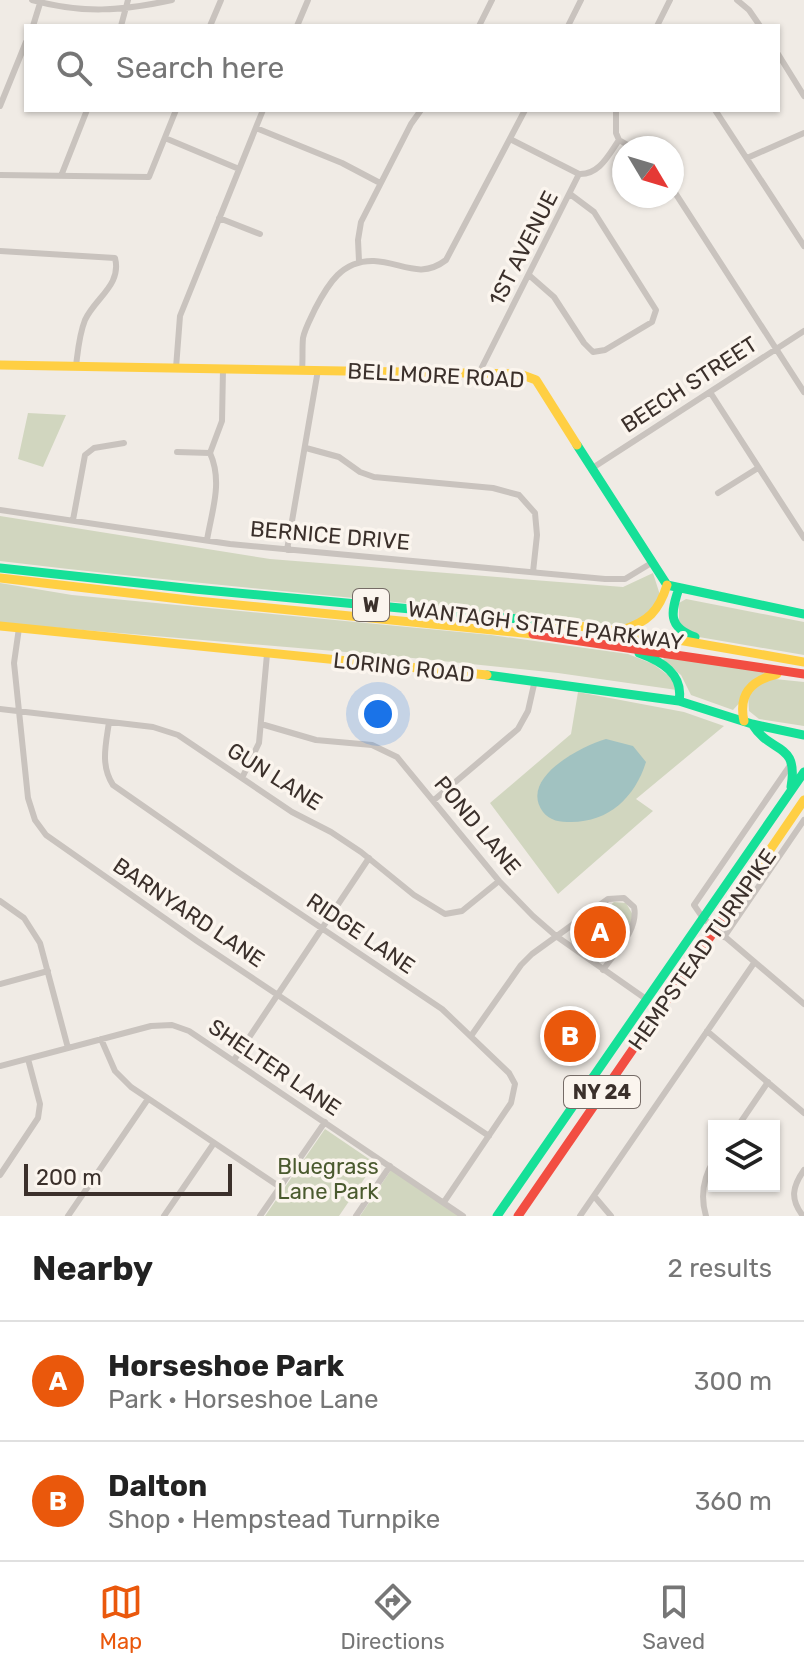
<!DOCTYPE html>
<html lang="en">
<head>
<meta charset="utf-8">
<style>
	:root { --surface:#fff; --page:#f2f2f2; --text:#222; --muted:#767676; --line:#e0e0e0; --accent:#ea580c }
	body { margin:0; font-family:Rubik,sans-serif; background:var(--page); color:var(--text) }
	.controls { position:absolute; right:24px; bottom:24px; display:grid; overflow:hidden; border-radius:0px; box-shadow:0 2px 6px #0004 }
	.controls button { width:72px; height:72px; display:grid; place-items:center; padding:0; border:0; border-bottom:2px solid var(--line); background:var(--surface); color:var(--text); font:40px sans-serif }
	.compass { position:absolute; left:612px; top:136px; width:72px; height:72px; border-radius:50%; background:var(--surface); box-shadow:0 2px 6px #0004; rotate:128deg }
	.scale { position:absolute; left:24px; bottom:20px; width:208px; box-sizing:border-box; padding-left:8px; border:4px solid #3b302b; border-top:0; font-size:22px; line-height:28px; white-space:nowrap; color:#3b302b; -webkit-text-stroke:6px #fbf5ee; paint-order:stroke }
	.you { position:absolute; left:378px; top:714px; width:28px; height:28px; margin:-20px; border:6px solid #fff; border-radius:50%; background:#1a73e8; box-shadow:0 0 0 12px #1a73e833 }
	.badge { display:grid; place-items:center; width:52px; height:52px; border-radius:50%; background:var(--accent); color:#fff; font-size:26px; font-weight:700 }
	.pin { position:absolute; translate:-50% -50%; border:4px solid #fff; box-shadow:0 2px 8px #0006 }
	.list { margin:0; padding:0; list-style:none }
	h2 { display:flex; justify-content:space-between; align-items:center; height:104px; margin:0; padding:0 32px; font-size:34px }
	h2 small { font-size:26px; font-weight:400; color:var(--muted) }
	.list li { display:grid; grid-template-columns:52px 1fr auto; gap:24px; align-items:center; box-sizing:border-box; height:120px; padding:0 32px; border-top:2px solid var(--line) }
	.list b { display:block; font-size:30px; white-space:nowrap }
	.list p { margin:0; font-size:26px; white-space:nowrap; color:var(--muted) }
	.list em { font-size:26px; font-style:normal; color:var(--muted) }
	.icon { flex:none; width:44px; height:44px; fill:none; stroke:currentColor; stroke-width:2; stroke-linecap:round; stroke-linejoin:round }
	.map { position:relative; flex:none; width:804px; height:1216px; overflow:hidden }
	.search { position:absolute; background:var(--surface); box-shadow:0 2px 6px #0004; left:24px; right:24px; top:24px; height:88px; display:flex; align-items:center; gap:20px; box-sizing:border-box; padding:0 28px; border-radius:0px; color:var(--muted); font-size:30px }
	.sheet { height:344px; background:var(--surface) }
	nav { display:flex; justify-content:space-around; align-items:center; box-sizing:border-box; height:112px; border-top:2px solid var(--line); background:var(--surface); font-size:22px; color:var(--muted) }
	nav a { display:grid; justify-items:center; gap:4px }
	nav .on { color:var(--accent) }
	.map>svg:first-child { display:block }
</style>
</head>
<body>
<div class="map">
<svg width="804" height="1216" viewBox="0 0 804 1216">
	<rect width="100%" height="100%" fill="#f0ebe5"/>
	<!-- green -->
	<path fill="#d1d6bf" d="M 28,413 L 66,415 L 43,467 L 18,459 Z
		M 0,516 L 270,559 L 623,587 L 653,573 L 660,595 C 653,615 643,620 624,626 C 416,602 208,586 0,561 Z
		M 0,583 L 72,595 L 491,635 L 628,654 L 653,664 L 676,681 L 677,690 L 558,673 L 393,656 L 0,623 Z
		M 686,599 L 804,622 L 804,655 L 693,636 L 679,623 L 679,603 Z
		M 664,657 L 768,672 L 733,710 L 691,695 L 681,675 L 663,660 Z
		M 765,678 L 804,682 L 804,726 L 759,719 L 749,711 L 748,694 Z
		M 578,692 L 684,712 L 724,726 L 636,799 L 653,811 L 558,894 L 490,803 L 571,734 Z
		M 614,902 L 626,903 L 633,915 L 633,921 L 606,960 L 601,962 L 571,942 L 570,938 Z
		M 325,1129 L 375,1163 L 339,1216 L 265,1216 Z
		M 391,1170 L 460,1216 L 360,1216 Z"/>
	<!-- water -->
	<path fill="#a1c2c1" d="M 606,739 L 633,746 L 646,762 C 635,797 609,822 571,822 C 560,822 550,821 543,812 C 518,778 582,746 606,739 Z"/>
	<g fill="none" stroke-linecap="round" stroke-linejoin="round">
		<!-- street -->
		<path stroke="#c9c3be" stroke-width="6" d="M 32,0 C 83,14 121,11 172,0
			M 737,0 L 749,10 L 760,26
			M 33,26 L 41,0
			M 121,26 L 128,0
			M 210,26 L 221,0
			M 297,26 L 308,0
			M 479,26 L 492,0
			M 568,26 L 581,0
			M 657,26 L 670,0
			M 778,54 L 804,96
			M 0,106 L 26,42
			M 715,110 L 804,246
			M 256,128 L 342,163 L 380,183
			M 165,138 L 239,169
			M 510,139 L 579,174
			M 619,140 L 633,148
			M 747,158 L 804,133
			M 0,175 L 149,177 L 176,110
			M 61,176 L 87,110
			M 672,188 L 804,392
			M 219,218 L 260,234
			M 0,251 L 115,258 C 122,285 95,298 85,320 C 79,335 78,350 76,366
			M 359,261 L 358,240 L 361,222 L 411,124 L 421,110
			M 530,276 L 554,297 L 584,343 L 593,352 L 605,350 L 652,322 L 656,310 L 594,212 L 570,194
			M 176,368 L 180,316 L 263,110
			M 302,370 C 303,359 302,348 303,338 C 305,328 311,318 315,309 C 328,284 342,260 374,261 C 401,262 420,280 446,260 L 525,110
			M 479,373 L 579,174 C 599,175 608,156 619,140 L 616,133 L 616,110
			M 710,392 L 804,538
			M 306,448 L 339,457 L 360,472 L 374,477 L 493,488 L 519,495 L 535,513 L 537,535 L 533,572
			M 177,452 L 210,453
			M 594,467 L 804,331
			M 718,493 L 758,468
			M 0,510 L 230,544 L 605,579 L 625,579 L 653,562
			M 73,520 L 85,455 L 94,448 L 124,443
			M 207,540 C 212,510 223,482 210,453 L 222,421 L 223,369
			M 287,550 L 318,370
			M 19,628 L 14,663 L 28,798 L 35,820 L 46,835 L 197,941 L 489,1136
			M 0,709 L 153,727 L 178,735 L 292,812 L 331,832 L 361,852 L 414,895 L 445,914 L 462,911 L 499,881
			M 109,722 C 106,744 100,765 113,785 L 235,870 L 442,1009 L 509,1073 L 515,1084 L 511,1103 L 444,1202
			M 261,724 L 316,740 L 372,745 L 397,757 L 499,881 L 533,916 L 556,936 L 646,999
			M 791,764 L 694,905 L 703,918 L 804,1004
			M 242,778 L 259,743 L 267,654
			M 434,800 L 518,729 L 528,711 L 535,680
			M 0,901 L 24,918 L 40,943 L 68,1048
			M 724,937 L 804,820
			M 0,984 L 48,971
			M 707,1031 L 804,1113
			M 471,1036 L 521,965 L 532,954 L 608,899 L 624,898 L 634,907 C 639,930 615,952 603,970
			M 101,1039 L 115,1071 L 131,1087 L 280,1187
			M 234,1060 L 369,858
			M 0,1066 L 151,1026 L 172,1025 L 189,1031 L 463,1216
			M 738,1126 L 768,1082
			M 0,1175 L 38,1118 L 40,1104 L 28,1059
			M 594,1196 L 611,1216
			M 68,1216 L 148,1099
			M 164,1216 L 214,1143
			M 260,1216 L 325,1122
			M 356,1216 L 390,1166
			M 580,1216 L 754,963
			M 706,1216 C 700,1196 703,1178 714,1160
			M 803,1216 C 790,1199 792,1187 804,1170"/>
		<!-- fast -->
		<path stroke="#16e098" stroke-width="9" d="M 577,445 L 667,585 L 804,614
			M 0,568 L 194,589 L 541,621
			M 679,588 C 671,612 667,627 695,637
			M 639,653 C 661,661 684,674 679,701
			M 487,675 L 679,701 L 752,724 L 804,735
			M 752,724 C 771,755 799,741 791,787
			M 497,1216 L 804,772"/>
		<!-- slow -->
		<path stroke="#ffcf43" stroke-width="9" d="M 0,365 L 520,374 L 536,380 L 577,445
			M 0,578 L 197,601 L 533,634
			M 541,621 L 661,637 L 804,662
			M 0,626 L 487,675
			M 622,630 C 648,622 659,611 667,585
			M 744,721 C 738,694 752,680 777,674
			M 724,917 L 804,800"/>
		<!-- jam -->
		<path stroke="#f24e42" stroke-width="9" d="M 533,634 L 804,674
			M 518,1216 L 724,917"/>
	</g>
	<g text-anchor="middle" stroke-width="7" stroke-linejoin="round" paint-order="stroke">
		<!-- shield labels -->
		<g fill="#fbf5ee" stroke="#756b66" stroke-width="2">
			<rect x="353" y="589" width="36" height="32" rx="6"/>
			<rect x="564" y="1076" width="76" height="32" rx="6"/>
		</g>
		<g font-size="20" font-weight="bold" fill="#3b302b">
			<text x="371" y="612">W</text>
			<text x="602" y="1099">NY 24</text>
		</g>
		<!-- street labels -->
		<g font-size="22" fill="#3b302b" stroke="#fbf5ee">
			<text transform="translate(523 248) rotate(-63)" y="8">1ST AVENUE</text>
			<text transform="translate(436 375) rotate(3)" y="8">BELLMORE ROAD</text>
			<text transform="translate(689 384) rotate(-33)" y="8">BEECH STREET</text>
			<text transform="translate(330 535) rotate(5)" y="8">BERNICE DRIVE</text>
			<text transform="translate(546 625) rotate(7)" y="8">WANTAGH STATE PARKWAY</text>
			<text transform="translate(404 667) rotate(6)" y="8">LORING ROAD</text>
			<text transform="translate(275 776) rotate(32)" y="8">GUN LANE</text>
			<text transform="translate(478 825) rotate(50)" y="8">POND LANE</text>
			<text transform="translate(189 912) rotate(34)" y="8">BARNYARD LANE</text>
			<text transform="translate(361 933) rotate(34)" y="8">RIDGE LANE</text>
			<text transform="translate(702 949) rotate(-55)" y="8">HEMPSTEAD TURNPIKE</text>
			<text transform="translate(275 1067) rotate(34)" y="8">SHELTER LANE</text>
		</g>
		<!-- park labels -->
		<g font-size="22" fill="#4a5a2e" stroke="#fbf5ee">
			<text x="328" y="1174">Bluegrass<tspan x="328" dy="25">Lane Park</tspan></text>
		</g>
	</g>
</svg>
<div class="controls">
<button><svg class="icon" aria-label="layers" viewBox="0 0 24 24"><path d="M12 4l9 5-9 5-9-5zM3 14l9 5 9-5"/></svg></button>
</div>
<svg class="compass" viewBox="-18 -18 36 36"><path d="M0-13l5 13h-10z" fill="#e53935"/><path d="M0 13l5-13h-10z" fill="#767676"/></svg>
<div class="scale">200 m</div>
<div class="you"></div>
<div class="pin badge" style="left:600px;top:932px">A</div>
<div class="pin badge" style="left:570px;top:1036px">B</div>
<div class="search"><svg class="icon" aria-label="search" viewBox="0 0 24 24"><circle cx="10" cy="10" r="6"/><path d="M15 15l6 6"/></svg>Search here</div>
</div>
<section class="sheet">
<h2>Nearby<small>2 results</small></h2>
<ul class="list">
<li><span class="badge">A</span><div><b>Horseshoe Park</b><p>Park · Horseshoe Lane</p></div><em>300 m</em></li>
<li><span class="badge">B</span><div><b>Dalton</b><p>Shop · Hempstead Turnpike</p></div><em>360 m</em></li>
</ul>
</section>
<nav>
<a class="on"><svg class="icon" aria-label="map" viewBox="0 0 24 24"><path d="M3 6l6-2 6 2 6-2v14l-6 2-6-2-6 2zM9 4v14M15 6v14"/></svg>Map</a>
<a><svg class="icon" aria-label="directions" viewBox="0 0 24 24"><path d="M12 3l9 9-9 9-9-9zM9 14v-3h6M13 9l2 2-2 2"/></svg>Directions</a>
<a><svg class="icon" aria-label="saved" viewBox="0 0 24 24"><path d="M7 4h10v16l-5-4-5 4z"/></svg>Saved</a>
</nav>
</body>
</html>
